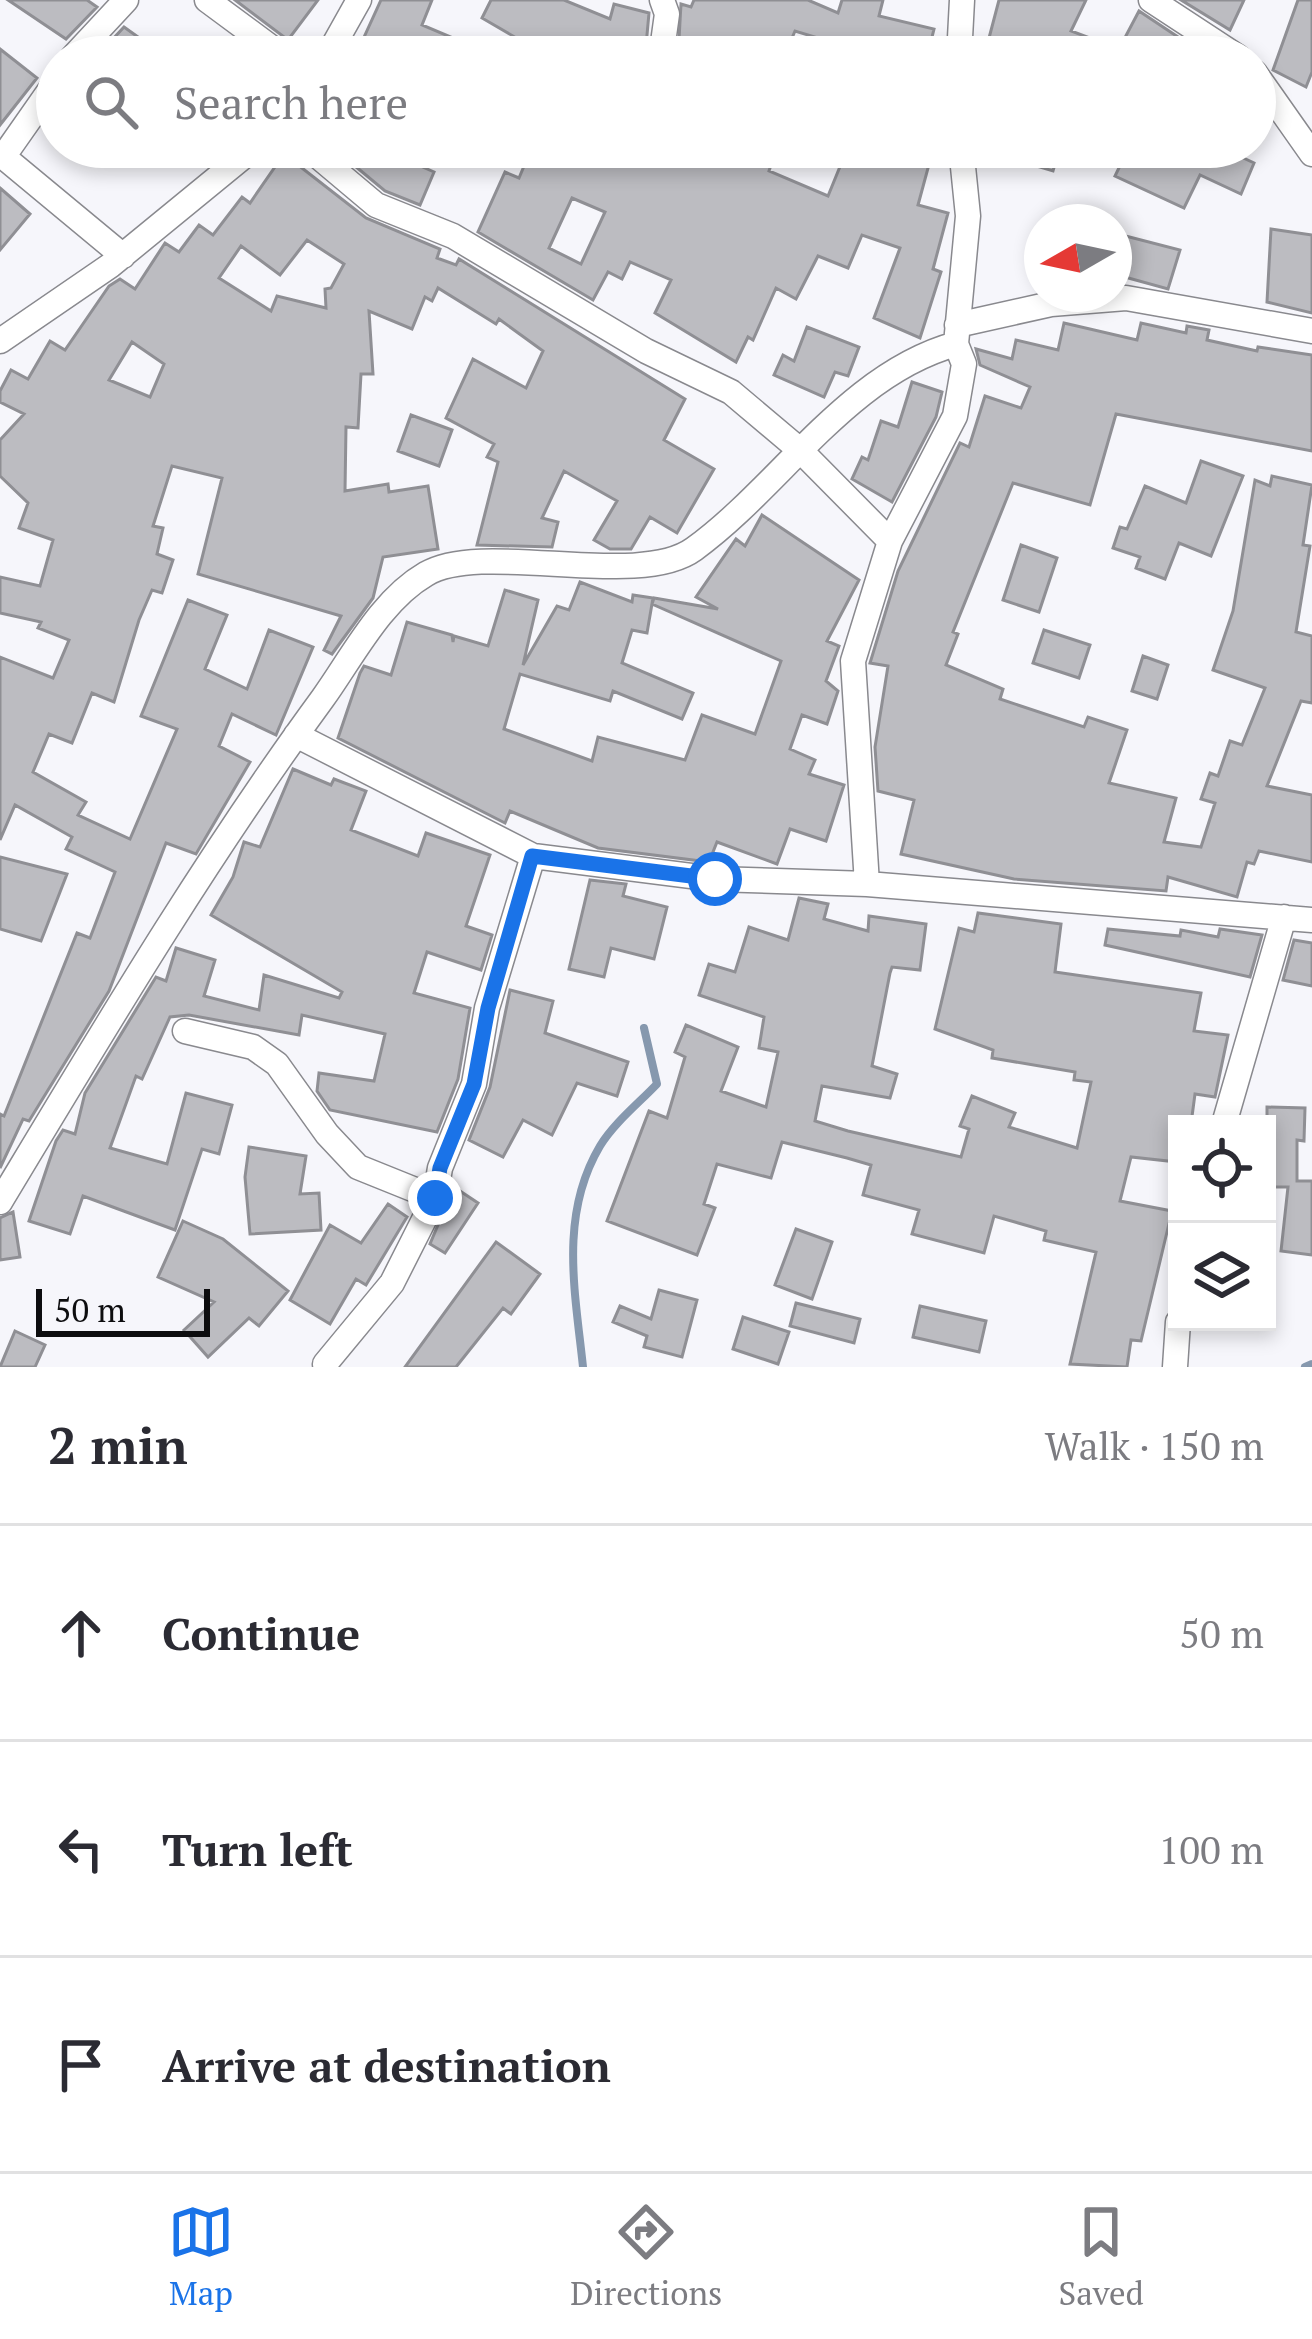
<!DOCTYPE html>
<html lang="en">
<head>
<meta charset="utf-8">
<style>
	:root { --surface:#fff; --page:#f7f7f7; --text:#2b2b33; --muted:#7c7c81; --line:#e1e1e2; --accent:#1a73e8 }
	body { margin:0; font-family:"PT Serif",serif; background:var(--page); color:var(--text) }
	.controls { position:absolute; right:36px; bottom:36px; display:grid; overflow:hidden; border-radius:0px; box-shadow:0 6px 18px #0003 }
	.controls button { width:108px; height:108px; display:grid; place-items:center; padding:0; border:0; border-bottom:3px solid var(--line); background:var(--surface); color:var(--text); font:60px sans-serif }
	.compass { position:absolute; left:1024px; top:204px; width:108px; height:108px; border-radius:50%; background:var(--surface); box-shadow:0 6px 18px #0003; rotate:261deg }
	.scale { position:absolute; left:36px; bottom:30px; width:174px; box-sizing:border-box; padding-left:12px; border:6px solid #0d0d0f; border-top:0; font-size:33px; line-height:42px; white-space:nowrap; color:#0d0d0f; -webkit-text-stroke:9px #f6f6fb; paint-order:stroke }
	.stop { position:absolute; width:36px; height:36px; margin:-27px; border:9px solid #1a73e8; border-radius:50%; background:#fff }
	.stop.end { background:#1a73e8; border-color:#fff; box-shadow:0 3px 12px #0008 }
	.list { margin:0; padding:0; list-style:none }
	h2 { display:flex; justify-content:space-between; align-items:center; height:156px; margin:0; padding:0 48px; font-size:51px }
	h2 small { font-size:39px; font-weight:400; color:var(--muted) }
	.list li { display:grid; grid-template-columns:78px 1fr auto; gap:36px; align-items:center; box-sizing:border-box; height:216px; padding:0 48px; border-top:3px solid var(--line) }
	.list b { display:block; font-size:45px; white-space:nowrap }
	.list em { font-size:39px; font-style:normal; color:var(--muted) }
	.icon { flex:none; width:66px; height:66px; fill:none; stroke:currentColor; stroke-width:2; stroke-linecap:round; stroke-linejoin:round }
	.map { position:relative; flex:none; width:1312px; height:1367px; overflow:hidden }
	.search { position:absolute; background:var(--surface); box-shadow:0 6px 18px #0003; left:36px; right:36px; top:36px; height:132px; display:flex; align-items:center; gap:30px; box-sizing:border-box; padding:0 42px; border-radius:66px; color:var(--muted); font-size:45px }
	.sheet { height:804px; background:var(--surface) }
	nav { display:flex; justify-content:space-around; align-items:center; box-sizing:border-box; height:168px; border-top:3px solid var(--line); background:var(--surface); font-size:33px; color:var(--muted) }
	nav a { display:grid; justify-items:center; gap:6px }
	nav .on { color:var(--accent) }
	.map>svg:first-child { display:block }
</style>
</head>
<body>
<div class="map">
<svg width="1312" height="1367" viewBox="0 0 1312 1367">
	<rect width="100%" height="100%" fill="#f6f6fb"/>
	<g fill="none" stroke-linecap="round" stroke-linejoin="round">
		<!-- stream -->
		<path stroke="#8698ae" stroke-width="8" d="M 583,1367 C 575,1291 559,1215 600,1146 C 614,1123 639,1103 657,1084 L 644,1028
			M 1305,1367 L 1312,1364"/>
	</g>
	<!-- building -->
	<path fill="#bcbcc1" stroke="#8f8f94" stroke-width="3" fill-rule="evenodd" d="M 8,0 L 87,0 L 97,7 L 66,39 Z
		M 235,0 L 318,0 L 288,40 Z
		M 381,0 L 432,0 L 422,25 L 465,43 L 459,57 L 355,57 Z
		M 491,0 L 564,0 L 610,19 L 614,4 L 649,13 L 645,57 L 588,42 L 582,57 L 549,57 L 482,18 Z
		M 694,0 L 808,0 L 838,13 L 842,0 L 883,0 L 879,16 L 934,29 L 927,57 L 846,57 L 848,47 L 795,31 L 784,57 L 753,57 L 756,51 L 715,40 L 710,57 L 678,57 L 681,4 L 691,7 Z
		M 999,0 L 1086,0 L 1071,31 L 1119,49 L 1139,11 L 1208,57 L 984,57 Z
		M 1181,0 L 1244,0 L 1230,30 Z
		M 1298,0 L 1312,0 L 1312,72 L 1306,87 L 1273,70 Z
		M 124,27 L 166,57 L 99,54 Z
		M 0,49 L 37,78 L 0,125 Z
		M 364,147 L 377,147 L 434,172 L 420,205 L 385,191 L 355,166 Z
		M 532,147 L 777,147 L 769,171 L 828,196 L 848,147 L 895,147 L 931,157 L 918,205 L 948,213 L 933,269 L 941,272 L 920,338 L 874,318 L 900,248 L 862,235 L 848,268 L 818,256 L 796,299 L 776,288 L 753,340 L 748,337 L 736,362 L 655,313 L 671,280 L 630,262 L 622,279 L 608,272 L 593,300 L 478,232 L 505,172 L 519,178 ZM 572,198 L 605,212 L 581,264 L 549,248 Z
		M 990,147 L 1060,147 L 1053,171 L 989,152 Z
		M 1129,147 L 1220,147 L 1254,163 L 1241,194 L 1200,175 L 1184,208 L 1115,176 Z
		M 284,154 L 366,218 L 440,249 L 437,258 L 456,265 L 459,259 L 685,399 L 664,440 L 714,469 L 677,533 L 650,517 L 631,549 L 610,549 L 594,540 L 617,501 L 564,471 L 542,518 L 558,522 L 552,547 L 477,545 L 498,462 L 487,457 L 494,444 L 446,418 L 473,359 L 526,388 L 543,351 L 499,319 L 496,324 L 438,288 L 432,301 L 425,297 L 412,329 L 369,311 L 373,374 L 361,374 L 358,428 L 346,427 L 345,491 L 388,484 L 389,492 L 428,486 L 438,549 L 383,557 L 373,598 L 332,654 L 324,650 L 341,616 L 198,574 L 222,478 L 172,466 L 153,526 L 163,528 L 157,554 L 173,560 L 162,593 L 152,590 L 139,620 L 114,702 L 92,693 L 72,743 L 49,734 L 33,772 L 86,802 L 78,815 L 130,839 L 177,729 L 141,716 L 188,600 L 227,615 L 205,669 L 247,689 L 269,630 L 313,647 L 276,735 L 232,714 L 219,746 L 250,762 L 196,854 L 166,843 L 109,991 L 29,1121 L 23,1119 L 0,1168 L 0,1114 L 4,1116 L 77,933 L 90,938 L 115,872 L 66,849 L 72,837 L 15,805 L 0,840 L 0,657 L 53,678 L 69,640 L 38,628 L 41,622 L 0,613 L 0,577 L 40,586 L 53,540 L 19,528 L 28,503 L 0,476 L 0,440 L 24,414 L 0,402 L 0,391 L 11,370 L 28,379 L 50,341 L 65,350 L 109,286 L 120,279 L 135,289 L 165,243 L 179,252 L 199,225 L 213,235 L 242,197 L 250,203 ZM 307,240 L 344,264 L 331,288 L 325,289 L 326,308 L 277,296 L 271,311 L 219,278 L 241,246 L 280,275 ZM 132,342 L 164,364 L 150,397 L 109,380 Z
		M 0,188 L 30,214 L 0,250 Z
		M 1271,229 L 1312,235 L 1312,313 L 1267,302 Z
		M 1114,233 L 1180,250 L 1168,289 L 1114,274 Z
		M 1064,323 L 1137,340 L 1141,323 L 1186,333 L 1187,326 L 1209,330 L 1207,340 L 1257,351 L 1258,347 L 1312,355 L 1312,451 L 1116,414 L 1090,505 L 1013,483 L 953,632 L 958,634 L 946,665 L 1003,689 L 1000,699 L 1084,727 L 1088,717 L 1127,730 L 1109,783 L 1176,798 L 1164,842 L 1201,847 L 1215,803 L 1201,799 L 1210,773 L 1218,776 L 1230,741 L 1242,745 L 1265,688 L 1213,670 L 1233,611 L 1255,480 L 1270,486 L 1272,476 L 1312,485 L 1303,545 L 1310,546 L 1296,632 L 1312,636 L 1312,703 L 1301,701 L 1267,786 L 1312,795 L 1312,862 L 1259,851 L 1254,864 L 1247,862 L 1237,897 L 1168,877 L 1166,891 L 1014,879 L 901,854 L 914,800 L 878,791 L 875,747 L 888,666 L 870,663 L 898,571 L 960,443 L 969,447 L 985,396 L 1021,408 L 1030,387 L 980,365 L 976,349 L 1012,359 L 1016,340 L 1058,350 Z
		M 807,327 L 859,347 L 848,376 L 835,372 L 824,397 L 774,375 L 783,355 L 794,361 Z
		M 912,382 L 942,392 L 936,417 L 892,502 L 852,479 L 862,457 L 868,460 L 881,421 L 898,427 Z
		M 411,415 L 452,430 L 439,466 L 398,451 Z
		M 1201,461 L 1243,476 L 1211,556 L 1179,543 L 1165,579 L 1136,568 L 1140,557 L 1113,548 L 1120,527 L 1127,529 L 1145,486 L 1186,503 Z
		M 762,515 L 859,580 L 827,641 L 839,646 L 826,681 L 838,691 L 827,724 L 802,715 L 790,749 L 815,760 L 809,774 L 844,785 L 826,841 L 790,829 L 777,864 L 717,842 L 709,862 L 598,848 L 510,811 L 505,823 L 338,738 L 360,673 L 364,666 L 391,675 L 407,622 L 452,635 L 453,642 L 454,636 L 488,646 L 505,590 L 538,600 L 523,665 L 557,606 L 569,610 L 580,582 L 632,602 L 633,595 L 653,598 L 647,633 L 632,630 L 622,663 L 693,693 L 682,719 L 613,691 L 610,701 L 520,674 L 504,729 L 592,761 L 598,737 L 685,760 L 702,715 L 755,734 L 781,661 L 652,604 L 654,598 L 718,609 L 696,597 L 736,539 L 745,546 Z
		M 1021,545 L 1057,558 L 1039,612 L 1003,600 Z
		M 1044,630 L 1090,645 L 1079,678 L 1033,663 Z
		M 1143,656 L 1168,665 L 1157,699 L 1132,691 Z
		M 293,769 L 331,785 L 334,779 L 366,791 L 351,830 L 418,856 L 426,833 L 490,855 L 466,926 L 492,935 L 481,970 L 427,952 L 414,993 L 470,1008 L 458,1079 L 437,1132 L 330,1110 L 317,1091 L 319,1073 L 374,1081 L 385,1034 L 302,1015 L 299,1035 L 189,1015 L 170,1017 L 142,1079 L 136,1076 L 110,1148 L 167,1164 L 186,1093 L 232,1105 L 219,1154 L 202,1149 L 175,1230 L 83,1196 L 70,1234 L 29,1221 L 56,1141 L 63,1130 L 75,1134 L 85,1093 L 156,977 L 166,981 L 176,948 L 215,960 L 204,996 L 259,1010 L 264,975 L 339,998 L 342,992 L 211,915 L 233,877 L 244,842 L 260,847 Z
		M 0,857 L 67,874 L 41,941 L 0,929 Z
		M 590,880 L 626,884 L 623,896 L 667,907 L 654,959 L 611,948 L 604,977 L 569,969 Z
		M 799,898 L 828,904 L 824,919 L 868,931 L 869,916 L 926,924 L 920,970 L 892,967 L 890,973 L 872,1066 L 897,1074 L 890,1098 L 822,1086 L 815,1121 L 848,1131 L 961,1157 L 969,1129 L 960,1126 L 972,1096 L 1015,1113 L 1009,1127 L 1077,1148 L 1091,1082 L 1074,1080 L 1075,1072 L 992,1058 L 993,1050 L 935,1029 L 959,928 L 974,932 L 978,913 L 1061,924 L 1055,972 L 1201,993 L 1194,1031 L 1228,1035 L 1215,1097 L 1195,1094 L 1191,1124 L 1177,1124 L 1177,1162 L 1131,1157 L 1120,1201 L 1172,1211 L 1141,1341 L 1131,1340 L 1127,1367 L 1070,1364 L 1096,1252 L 1044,1240 L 1046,1231 L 994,1216 L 984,1253 L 912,1234 L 919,1210 L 863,1195 L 871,1165 L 847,1158 L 782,1142 L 771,1178 L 717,1164 L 704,1204 L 715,1208 L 697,1255 L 607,1221 L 649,1111 L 667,1118 L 685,1057 L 675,1052 L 686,1025 L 738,1047 L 721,1091 L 766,1107 L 778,1052 L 759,1048 L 764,1017 L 699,995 L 709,964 L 735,972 L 749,927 L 788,940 Z
		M 1108,929 L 1180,936 L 1181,930 L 1218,937 L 1220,929 L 1262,935 L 1250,977 L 1105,945 Z
		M 1294,940 L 1312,943 L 1312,986 L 1283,980 Z
		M 510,990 L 553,1001 L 545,1033 L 628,1062 L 617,1096 L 577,1083 L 552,1135 L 523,1120 L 503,1157 L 469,1140 L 490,1087 Z
		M 1267,1107 L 1305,1108 L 1304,1141 L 1297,1140 L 1297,1181 L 1312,1181 L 1312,1255 L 1281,1251 L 1288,1187 L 1267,1187 Z
		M 249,1147 L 306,1156 L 300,1194 L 319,1193 L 321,1230 L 250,1234 L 245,1177 Z
		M 454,1187 L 478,1203 L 445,1253 L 430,1244 Z
		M 388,1204 L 407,1217 L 366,1285 L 356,1279 L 330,1324 L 290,1300 L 330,1225 L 361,1243 Z
		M 13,1212 L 20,1257 L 0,1260 L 0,1218 Z
		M 183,1221 L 223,1239 L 288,1291 L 259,1326 L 249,1318 L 208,1357 L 184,1330 L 214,1302 L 158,1277 Z
		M 796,1229 L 832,1242 L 812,1299 L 775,1285 Z
		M 496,1242 L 540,1274 L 511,1314 L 503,1308 L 456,1367 L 405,1367 Z
		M 659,1290 L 697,1300 L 682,1357 L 644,1347 L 647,1336 L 613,1322 L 620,1306 L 651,1319 Z
		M 796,1303 L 860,1319 L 854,1343 L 790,1326 Z
		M 920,1306 L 986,1321 L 979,1352 L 913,1337 Z
		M 743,1317 L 789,1332 L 778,1364 L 733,1349 Z
		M 15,1331 L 45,1345 L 35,1367 L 0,1367 Z"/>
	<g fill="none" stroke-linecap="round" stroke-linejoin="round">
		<defs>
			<path id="minor" d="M 207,0 L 284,57
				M 1151,0 L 1238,57
				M 73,57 L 126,0
				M 327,57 L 359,0
				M 661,57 L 667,14 L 662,0
				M 959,57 L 962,0
				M 1255,73 L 1312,154
				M 307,147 L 376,205 L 453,236 L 646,351 L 731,392 L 801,451 L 890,541
				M 0,154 L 123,256
				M 3,157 L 57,80
				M 957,325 L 1051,304 L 1126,298 L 1312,331
				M 0,341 L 111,265 L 255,147
				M 296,735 L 533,856 L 715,879 L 867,884 L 1312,920
				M 867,884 L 853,661 L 890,541 L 955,416 L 964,364 L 956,344 L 968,216 L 961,147
				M 185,1031 L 253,1047 L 277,1064 L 327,1134 L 358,1167 L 435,1198
				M 1224,1124 L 1284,917
				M 0,1202 C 103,1031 205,859 323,698 C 353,656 381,600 426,574 C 483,540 638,590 694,549 C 781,486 847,374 956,344
				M 325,1364 L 392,1283 L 435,1198 L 440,1168 L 474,1084 L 487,1008 L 533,856
				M 1175,1367 L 1178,1322"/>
		</defs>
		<!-- minor casing -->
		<use href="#minor" stroke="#89898e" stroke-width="27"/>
		<!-- minor -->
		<use href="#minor" stroke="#fff" stroke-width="24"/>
	</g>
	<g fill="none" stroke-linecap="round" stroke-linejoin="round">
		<!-- route -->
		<path stroke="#1a73e8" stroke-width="15" d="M 435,1198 L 440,1168 L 474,1084 L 488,1008 L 532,856 L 715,879"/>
	</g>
</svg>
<div class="controls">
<button><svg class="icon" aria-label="locate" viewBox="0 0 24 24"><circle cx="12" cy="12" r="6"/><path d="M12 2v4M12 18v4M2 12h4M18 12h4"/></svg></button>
<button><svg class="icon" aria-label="layers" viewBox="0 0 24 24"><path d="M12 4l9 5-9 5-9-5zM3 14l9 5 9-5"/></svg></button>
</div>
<svg class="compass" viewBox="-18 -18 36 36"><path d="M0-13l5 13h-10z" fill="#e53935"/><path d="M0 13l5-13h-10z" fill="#7c7c81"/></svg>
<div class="scale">50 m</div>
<div class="stop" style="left:715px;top:879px"></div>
<div class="stop end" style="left:435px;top:1198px"></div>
<div class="search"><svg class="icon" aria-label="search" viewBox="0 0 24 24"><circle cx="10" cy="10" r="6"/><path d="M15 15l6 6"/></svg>Search here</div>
</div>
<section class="sheet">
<h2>2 min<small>Walk · 150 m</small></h2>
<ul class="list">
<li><svg class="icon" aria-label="ahead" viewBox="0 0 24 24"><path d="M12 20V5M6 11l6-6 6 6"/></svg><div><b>Continue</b></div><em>50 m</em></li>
<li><svg class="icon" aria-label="left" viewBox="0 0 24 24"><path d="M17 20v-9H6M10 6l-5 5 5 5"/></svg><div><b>Turn left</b></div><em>100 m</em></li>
<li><svg class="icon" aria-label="arrive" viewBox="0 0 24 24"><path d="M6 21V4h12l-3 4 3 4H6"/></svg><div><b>Arrive at destination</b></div></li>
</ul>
</section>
<nav>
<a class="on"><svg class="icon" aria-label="map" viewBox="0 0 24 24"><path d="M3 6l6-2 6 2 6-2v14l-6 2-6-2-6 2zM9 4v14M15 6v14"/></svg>Map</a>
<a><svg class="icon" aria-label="directions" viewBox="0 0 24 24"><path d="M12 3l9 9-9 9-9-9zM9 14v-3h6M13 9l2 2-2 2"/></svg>Directions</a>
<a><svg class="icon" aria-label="saved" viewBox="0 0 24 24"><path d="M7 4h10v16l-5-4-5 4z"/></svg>Saved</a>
</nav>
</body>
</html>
